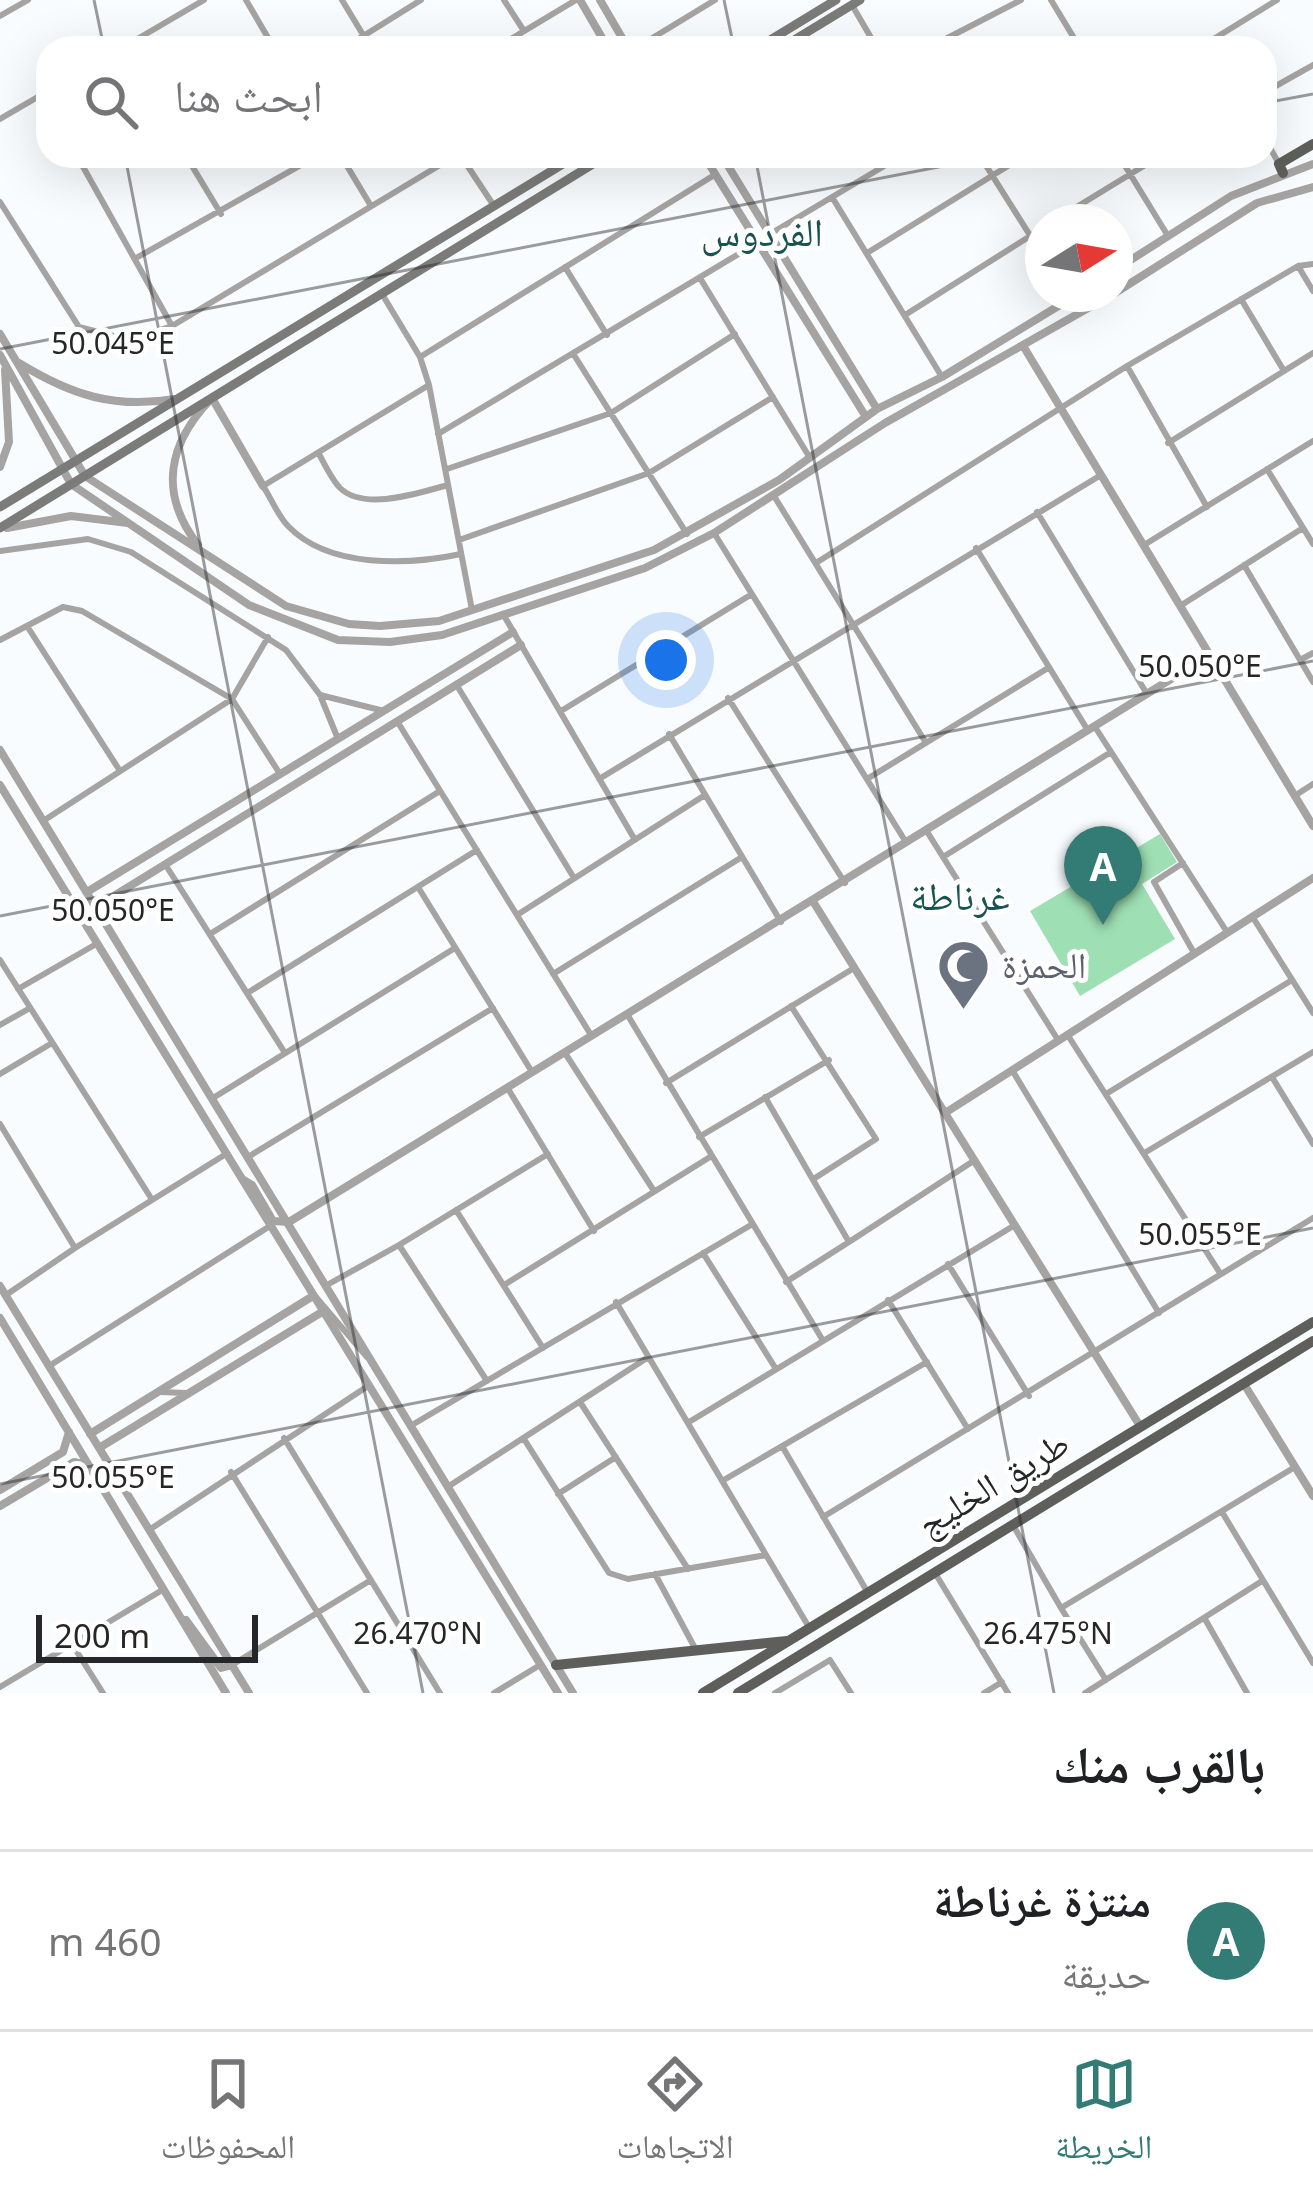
<!DOCTYPE html>
<html lang="ar">
<head>
<meta charset="utf-8">
<style>
	:root { --surface:#fff; --page:#f2f2f2; --text:#202124; --muted:#757577; --line:#e0e0e0; --accent:#337b75 }
	body { margin:0; font-family:"Noto Sans","Noto Naskh Arabic",sans-serif; background:var(--page); color:var(--text); direction:rtl }
	.compass { position:absolute; left:1025px; top:204px; width:108px; height:108px; border-radius:50%; background:var(--surface); box-shadow:0 12px 48px #0002; rotate:79deg }
	.scale { position:absolute; left:36px; bottom:30px; width:222px; box-sizing:border-box; padding-left:12px; border:6px solid #252627; border-top:0; font-size:33px; line-height:42px; white-space:nowrap; color:#252627; -webkit-text-stroke:9px #fff; paint-order:stroke }
	.you { position:absolute; left:666px; top:660px; width:42px; height:42px; margin:-30px; border:9px solid #fff; border-radius:50%; background:#1a73e8; box-shadow:0 0 0 18px #1a73e833 }
	.badge { display:grid; place-items:center; width:78px; height:78px; border-radius:50%; background:var(--accent); color:#fff; font-size:39px; font-weight:700 }
	.pin { position:absolute; translate:-50% -99px; filter:drop-shadow(0 3px 6px #0008) }
	.pin::after { content:''; position:absolute; top:63px; width:42px; height:36px; background:inherit; clip-path:polygon(0 0,100% 0,50% 100%) }
	.list { margin:0; padding:0; list-style:none }
	h2 { display:flex; justify-content:space-between; align-items:center; height:156px; margin:0; padding:0 48px; font-size:51px }
	h2 small { font-size:39px; font-weight:400; color:var(--muted) }
	.list li { display:grid; grid-template-columns:78px 1fr auto; gap:36px; align-items:center; box-sizing:border-box; height:180px; padding:0 48px; border-top:3px solid var(--line) }
	.list b { display:block; font-size:45px; white-space:nowrap }
	.list p { margin:0; font-size:39px; white-space:nowrap; color:var(--muted) }
	.list em { font-size:39px; font-style:normal; color:var(--muted) }
	.icon { flex:none; width:66px; height:66px; fill:none; stroke:currentColor; stroke-width:2; stroke-linecap:round; stroke-linejoin:round }
	.map { position:relative; flex:none; width:1313px; height:1693px; overflow:hidden; direction:ltr }
	.search { position:absolute; background:var(--surface); box-shadow:0 12px 48px #0002; left:36px; right:36px; top:36px; height:132px; display:flex; align-items:center; gap:30px; box-sizing:border-box; padding:0 42px; border-radius:36px; color:var(--muted); font-size:45px }
	.sheet { height:336px; background:var(--surface) }
	nav { display:flex; justify-content:space-around; align-items:center; box-sizing:border-box; height:168px; border-top:3px solid var(--line); background:var(--surface); font-size:33px; color:var(--muted) }
	nav a { display:grid; justify-items:center; gap:6px }
	nav .on { color:var(--accent) }
	.map>svg:first-child { display:block }
</style>
</head>
<body>
<div class="map">
<svg width="1313" height="1693" viewBox="0 0 1313 1693">
	<rect width="100%" height="100%" fill="#f9fcfe"/>
	<!-- green -->
	<path fill="#9edfb3" d="M 1160,834 L 1177,862 L 1142,884 L 1175,939 L 1080,996 L 1030,911 Z"/>
	<g fill="none" stroke-linecap="round" stroke-linejoin="round">
		<!-- minor -->
		<path stroke="#a5a4a3" stroke-width="6" d="M 246,0 L 274,48
			M 342,0 L 371,48
			M 504,0 L 524,31
			M 1051,0 L 1080,48
			M 852,5 L 877,48
			M 0,16 L 28,0
			M 122,48 L 204,0
			M 344,48 L 421,0
			M 496,48 L 576,0
			M 636,48 L 715,0
			M 928,48 L 1021,0
			M 1199,48 L 1277,0
			M 1265,92 L 1313,65
			M 41,95 L 48,107
			M 0,119 L 48,91
			M 1265,139 L 1278,162
			M 77,156 L 172,326
			M 186,156 L 221,214
			M 341,156 L 371,206
			M 461,156 L 494,206
			M 980,156 L 1043,256
			M 1119,156 L 1168,236
			M 729,167 L 746,156
			M 832,197 L 942,377
			M 0,202 L 79,327 L 129,340 L 172,326 L 455,156
			M 1052,222 L 1160,156
			M 770,234 L 901,156
			M 867,253 L 1024,156
			M 136,258 L 317,156
			M 1298,266 L 1313,291
			M 565,267 L 607,335
			M 700,278 L 810,458
			M 382,294 L 420,357 L 429,385 L 472,610
			M 1241,299 L 1284,371
			M 905,315 L 1043,228
			M 574,355 L 687,534
			M 420,357 L 716,174
			M 1127,366 L 1207,507
			M 429,385 L 263,486 C 271,498 278,516 288,526 C 329,569 409,565 461,554
			M 438,434 L 757,243
			M 1168,443 L 1313,353
			M 319,454 C 325,465 332,480 340,488 C 365,512 421,492 448,485
			M 447,469 L 611,413 L 735,334
			M 1267,469 L 1313,544
			M 774,496 L 926,743
			M 1037,512 L 1147,694
			M 714,533 L 904,839
			M 459,540 L 649,473 L 773,397
			M 1144,545 L 1313,441
			M 976,548 L 1087,729
			M 0,551 L 88,539 L 131,552 L 286,650 L 320,695 L 338,739
			M 816,563 L 1127,366 L 1298,266 L 1313,264
			M 1244,565 L 1313,682
			M 1180,606 L 1303,528
			M 503,614 L 635,840
			M 27,626 L 120,771
			M 0,640 L 63,607 L 82,611 L 232,699 L 280,774
			M 1300,660 L 1313,653
			M 456,684 L 574,878
			M 320,695 L 384,711
			M 728,698 L 845,883
			M 561,711 L 752,594
			M 397,721 L 591,1035
			M 1095,727 L 1227,932
			M 669,734 L 781,922
			M 599,779 L 1101,475
			M 867,779 L 1048,668
			M 1296,795 L 1313,784
			M 43,821 L 232,699 L 268,637
			M 926,830 L 1058,1040
			M 943,857 L 1111,752
			M 1183,863 L 1154,882 L 1194,953
			M 165,864 L 285,1053
			M 418,887 L 532,1072
			M 517,915 L 705,795
			M 1252,916 L 1313,1013
			M 210,934 L 440,791
			M 0,960 L 151,1198
			M 553,974 L 742,857
			M 18,989 L 98,943
			M 249,992 L 477,850
			M 791,1006 L 876,1139 L 815,1178
			M 627,1014 L 822,1339
			M 0,1025 L 30,1008
			M 1067,1034 L 1220,1273
			M 565,1053 L 654,1191
			M 1012,1070 L 1159,1313
			M 0,1074 L 52,1043
			M 1272,1077 L 1313,1144
			M 666,1083 L 854,968
			M 507,1087 L 594,1231
			M 1106,1094 L 1292,980
			M 765,1097 L 849,1242 L 786,1282
			M 213,1098 L 455,948
			M 0,1124 L 75,1248 L 226,1154
			M 699,1137 L 829,1060
			M 1146,1152 L 1313,1052
			M 248,1157 L 493,1008
			M 456,1210 L 543,1348
			M 849,1242 L 975,1160
			M 703,1253 L 776,1369
			M 948,1264 L 1029,1396
			M 327,1285 L 399,1245
			M 504,1285 L 710,1157
			M 6,1295 L 75,1248
			M 315,1296 L 367,1357
			M 888,1300 L 968,1429
			M 616,1302 L 810,1629
			M 49,1366 L 270,1226
			M 487,1381 L 399,1245 L 548,1154
			M 160,1392 L 186,1393
			M 580,1402 L 688,1569
			M 689,1422 L 1015,1225
			M 412,1425 L 751,1225
			M 284,1438 L 440,1693
			M 524,1439 L 609,1573 L 628,1579 L 766,1555
			M 782,1446 L 868,1593
			M 231,1472 L 367,1693
			M 722,1481 L 927,1362
			M 449,1486 L 647,1358
			M 558,1494 L 616,1457
			M 1222,1512 L 1313,1663
			M 823,1517 L 1313,1218
			M 1013,1525 L 1061,1608
			M 149,1530 L 368,1386
			M 935,1573 L 1008,1693
			M 655,1574 L 696,1650
			M 1205,1619 L 1247,1693
			M 232,1665 L 371,1580
			M 1106,1680 L 1061,1608 L 1295,1467
			M 0,1687 L 72,1644
			M 103,1693 L 72,1644 L 164,1589
			M 494,1693 L 540,1665
			M 775,1693 L 830,1660 L 851,1693
			M 984,1693 L 1002,1682
			M 1085,1693 L 1262,1581"/>
		<!-- tertiary -->
		<path stroke="#a5a4a3" stroke-width="8" d="M 580,0 L 608,48
			M 600,0 L 628,48
			M 704,156 L 866,417
			M 722,156 L 877,409
			M 1115,270 L 1231,196 L 1313,164
			M 1115,293 L 1257,203 L 1313,187
			M 0,334 L 85,476 L 286,606 L 349,624 L 380,626 L 439,621 L 654,550 L 779,480 L 877,409 L 942,377 L 1078,294
			M 1025,349 L 1313,826
			M 0,355 L 71,484 L 249,605 L 338,640 L 390,642 L 442,635 L 645,568 L 714,533 L 885,423 L 1113,294
			M 19,363 C 71,395 114,409 175,399
			M 0,467 L 9,442 L 5,370
			M 7,528 L 71,516 L 128,523
			M 198,545 C 158,493 168,443 212,398 L 263,486
			M 0,750 L 573,1693
			M 0,785 L 558,1693
			M 87,892 L 513,632
			M 814,903 L 1140,1426
			M 96,907 L 521,645
			M 945,1113 L 1313,878
			M 242,1179 L 252,1185 L 273,1221 L 289,1222 L 1210,655
			M 0,1286 L 249,1693
			M 0,1318 L 226,1693
			M 1244,1384 L 1313,1496
			M 90,1434 L 313,1296
			M 99,1448 L 322,1312
			M 0,1490 L 63,1452 L 69,1432
			M 0,1506 L 74,1462 L 88,1465
			M 186,1620 L 221,1668 L 232,1665"/>
		<!-- secondary -->
		<path stroke="#7b7b79" stroke-width="9" d="M 757,48 L 836,0
			M 781,48 L 860,0
			M 0,507 L 576,156
			M 0,528 L 606,156"/>
		<!-- primary -->
		<path stroke="#5e5e5b" stroke-width="10" d="M 1283,173 L 1279,164 L 1313,144
			M 556,1665 L 787,1641
			M 703,1693 L 1313,1322
			M 738,1693 L 1313,1341"/>
	</g>
	<!-- ticks -->
	<path fill="none" stroke="#252627" stroke-width="3" stroke-opacity="0.45" d="M 94,0 L 104,48M 724,0 L 734,48M 1265,103 L 1313,94M 125,156 L 423,1693M 755,156 L 1054,1693M 0,349 L 995,156M 0,916 L 1313,661M 0,1484 L 1313,1228"/>
	<!-- icons -->
	<defs>
		<symbol id="mosque-pin" viewBox="-11 -11 22 30"><path d="M0 17L-7.5 6A9.5 9.5 0 1 1 7.5 6Z" fill="#6b7280" stroke="#fff"/><path d="M3.5-4.9A6 6 0 1 0 3.5 4.9A5 5 0 1 1 3.5-4.9Z" fill="#fff"/></symbol>
	</defs>
	<g fill-rule="evenodd">
		<use href="#mosque-pin" x="934" y="936" width="59" height="81"/>
	</g>
	<g text-anchor="middle" stroke-width="10" stroke-linejoin="round" paint-order="stroke">
		<!-- worship labels -->
		<g font-size="36" fill="#5b616d" stroke="#fff" text-anchor="start">
			<text x="1002" y="978">الحمزة</text>
		</g>
		<!-- street labels -->
		<g font-size="36" fill="#252627" stroke="#fff">
			<text transform="translate(993 1483) rotate(-31)" y="13">طريق الخليج</text>
		</g>
		<!-- neighbourhood labels -->
		<g font-size="39" fill="#195450" stroke="#fff">
			<text x="762" y="246">الفردوس</text>
			<text x="960" y="910">غرناطة</text>
		</g>
	</g>
	<g font-size="30" text-anchor="middle" fill="#252627" stroke="#fff" stroke-width="10" stroke-linejoin="round" paint-order="stroke">
		<text x="113" y="354">50.045°E</text>
		<text x="1200" y="677">50.050°E</text>
		<text x="113" y="921">50.050°E</text>
		<text x="1200" y="1245">50.055°E</text>
		<text x="113" y="1488">50.055°E</text>
		<text x="418" y="1644">26.470°N</text>
		<text x="1048" y="1644">26.475°N</text>
	</g>
</svg>
<svg class="compass" viewBox="-18 -18 36 36"><path d="M0-13l5 13h-10z" fill="#e53935"/><path d="M0 13l5-13h-10z" fill="#757577"/></svg>
<div class="scale">200 m</div>
<div class="you"></div>
<div class="pin badge" style="left:1103px;top:925px">A</div>
<div class="search"><svg class="icon" aria-label="search" viewBox="0 0 24 24"><circle cx="10" cy="10" r="6"/><path d="M15 15l6 6"/></svg>ابحث هنا</div>
</div>
<section class="sheet">
<h2>بالقرب منك<small></small></h2>
<ul class="list">
<li><span class="badge">A</span><div><b>منتزة غرناطة</b><p>حديقة</p></div><em>460 m</em></li>
</ul>
</section>
<nav>
<a class="on"><svg class="icon" aria-label="map" viewBox="0 0 24 24"><path d="M3 6l6-2 6 2 6-2v14l-6 2-6-2-6 2zM9 4v14M15 6v14"/></svg>الخريطة</a>
<a><svg class="icon" aria-label="directions" viewBox="0 0 24 24"><path d="M12 3l9 9-9 9-9-9zM9 14v-3h6M13 9l2 2-2 2"/></svg>الاتجاهات</a>
<a><svg class="icon" aria-label="saved" viewBox="0 0 24 24"><path d="M7 4h10v16l-5-4-5 4z"/></svg>المحفوظات</a>
</nav>
</body>
</html>
